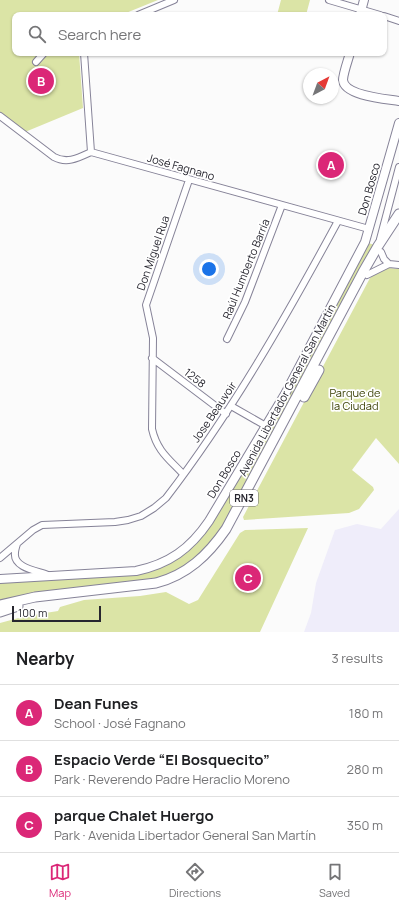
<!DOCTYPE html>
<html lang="en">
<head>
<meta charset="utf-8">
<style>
	:root { --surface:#fff; --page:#f6f6f6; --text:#202124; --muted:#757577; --line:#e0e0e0; --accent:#db2777 }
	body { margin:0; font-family:Manrope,sans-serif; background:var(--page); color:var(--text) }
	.compass { position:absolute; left:303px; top:68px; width:36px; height:36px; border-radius:50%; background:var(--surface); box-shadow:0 1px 3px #0004; rotate:41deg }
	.scale { position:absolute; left:12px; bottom:10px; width:89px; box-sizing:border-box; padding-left:4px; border:2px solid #27262f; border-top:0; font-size:11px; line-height:14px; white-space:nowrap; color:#27262f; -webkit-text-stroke:3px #fff; paint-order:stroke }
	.you { position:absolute; left:209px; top:269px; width:14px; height:14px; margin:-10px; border:3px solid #fff; border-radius:50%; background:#1a73e8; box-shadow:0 0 0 6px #1a73e833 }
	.badge { display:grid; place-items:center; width:26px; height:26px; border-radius:50%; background:var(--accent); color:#fff; font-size:13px; font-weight:700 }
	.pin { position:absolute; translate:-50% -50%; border:2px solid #fff; box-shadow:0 1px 4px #0006 }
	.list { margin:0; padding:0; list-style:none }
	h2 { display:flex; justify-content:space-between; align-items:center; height:52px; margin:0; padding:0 16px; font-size:17px }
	h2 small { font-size:13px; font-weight:400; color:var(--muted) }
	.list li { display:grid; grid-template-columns:26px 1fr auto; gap:12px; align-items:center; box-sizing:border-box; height:56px; padding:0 16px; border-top:1px solid var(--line) }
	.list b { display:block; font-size:15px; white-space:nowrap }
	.list p { margin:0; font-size:13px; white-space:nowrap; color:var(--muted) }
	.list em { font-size:13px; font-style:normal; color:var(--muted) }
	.icon { flex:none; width:22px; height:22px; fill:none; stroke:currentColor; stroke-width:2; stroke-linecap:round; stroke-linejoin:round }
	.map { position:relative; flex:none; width:399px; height:632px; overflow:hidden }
	.search { position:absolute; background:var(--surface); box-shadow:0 1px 3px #0004; left:12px; right:12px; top:12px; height:44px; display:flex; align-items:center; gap:10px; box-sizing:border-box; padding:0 14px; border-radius:8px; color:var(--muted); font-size:15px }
	.sheet { height:220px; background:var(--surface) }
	nav { display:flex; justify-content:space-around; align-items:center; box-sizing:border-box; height:56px; border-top:1px solid var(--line); background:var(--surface); font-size:11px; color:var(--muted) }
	nav a { display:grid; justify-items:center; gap:2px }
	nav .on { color:var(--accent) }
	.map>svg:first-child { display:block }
</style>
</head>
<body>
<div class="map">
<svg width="399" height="632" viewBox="0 0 399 632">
	<rect width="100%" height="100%" fill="#fbfbfb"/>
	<!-- built -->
	<path fill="#efedfa" d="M 399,509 L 399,632 L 304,632 L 311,613 L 316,583 L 335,530 L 357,524 L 381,529 Z"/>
	<!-- green -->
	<path fill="#dbe4a6" d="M 0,0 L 158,0 L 121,15 L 15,15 L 15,53 L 79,53 L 83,108 L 25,132 L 0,114 Z
		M 281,0 L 310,0 L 306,15 L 277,15 Z
		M 365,242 L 378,246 L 220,538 L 167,580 L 0,605 L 0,579 L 151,568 L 195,540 L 266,426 Z
		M 389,268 L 399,269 L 399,464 L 376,438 L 352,470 L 373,487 L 374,490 L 359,509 L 349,513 L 244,520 L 243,517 L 370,278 L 379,271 Z
		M 308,528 L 260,632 L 0,632 L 0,623 L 26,616 L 58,611 L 60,607 L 84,600 L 140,596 L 166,592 L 189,604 L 198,600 L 240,533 L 245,530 Z"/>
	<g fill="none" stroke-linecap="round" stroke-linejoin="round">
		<defs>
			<path id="minor" d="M 329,0 L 380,15
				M 138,15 L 174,0
				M 384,16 L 399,21
				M 84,53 L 91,152
				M 36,62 L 44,53
				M 0,116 L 54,157 C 67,164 78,158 91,152 L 369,229
				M 380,239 L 399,167
				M 381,252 L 384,259 L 389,264
				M 367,275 L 389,264 L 399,265
				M 227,339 L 245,302 L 282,205
				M 152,358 L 226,414
				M 231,406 L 266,426
				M 183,474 C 169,459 157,451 152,429 L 153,338 L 146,305 L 189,180
				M 17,544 C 16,547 15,550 15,553 C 13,568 38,571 48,575
				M 0,558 L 33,530 L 42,525 L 115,522 L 128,520 L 141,516 L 154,508 L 166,498 C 232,412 286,317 338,221"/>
			<path id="major" d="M 360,15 L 364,0
				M 350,53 C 348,60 343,74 343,80 C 344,96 387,99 399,101
				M 0,579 L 136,571 C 169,564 190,549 209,521 L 285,394 L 365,242 L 399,123"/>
			<path id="highway" d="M 304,397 L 319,370
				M 0,605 L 35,597 L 156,583 C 187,575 208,555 226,529 L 363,272 L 378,246 L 399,214
				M 0,612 L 18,606"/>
		</defs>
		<!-- minor casing -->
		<use href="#minor" stroke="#868398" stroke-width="8"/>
		<!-- major casing -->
		<use href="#major" stroke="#868398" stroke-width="10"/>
		<!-- highway casing -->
		<use href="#highway" stroke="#868398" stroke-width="11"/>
		<!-- minor -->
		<use href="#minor" stroke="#fff" stroke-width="6"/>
		<!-- major -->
		<use href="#major" stroke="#fff" stroke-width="8"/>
		<!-- highway -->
		<use href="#highway" stroke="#fff" stroke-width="9"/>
	</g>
	<g text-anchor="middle" stroke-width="3.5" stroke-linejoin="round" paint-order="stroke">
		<!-- shield labels -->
		<rect fill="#fff" stroke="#68676d" stroke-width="1" x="230" y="490" width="28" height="16" rx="3"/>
		<g font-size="10" font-weight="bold" fill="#27262f">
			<text x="244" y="502">RN3</text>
		</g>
		<!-- street labels -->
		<g font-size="11" fill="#27262f" stroke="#fff">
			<text transform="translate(181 167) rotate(16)" y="4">José Fagnano</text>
			<text transform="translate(369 189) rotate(-74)" y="4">Don Bosco</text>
			<text transform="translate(153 253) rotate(-71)" y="4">Don Miguel Rua</text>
			<text transform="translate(246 269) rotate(-68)" y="4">Raúl Humberto Barría</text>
			<text transform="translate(195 378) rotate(38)" y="4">1258</text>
			<text transform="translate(287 390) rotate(-62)" y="4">Avenida Libertador General San Martín</text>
			<text transform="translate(214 412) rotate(-56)" y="4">Jose Beauvoir</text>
			<text transform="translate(224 474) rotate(-59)" y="4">Don Bosco</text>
		</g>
		<!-- park labels -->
		<g font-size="11" fill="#3b4105" stroke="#fff">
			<text x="355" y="397">Parque de<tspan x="355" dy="13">la Ciudad</tspan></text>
		</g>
	</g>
</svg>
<svg class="compass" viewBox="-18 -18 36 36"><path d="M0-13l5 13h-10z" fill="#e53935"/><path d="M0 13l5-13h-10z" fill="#757577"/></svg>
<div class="scale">100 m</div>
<div class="you"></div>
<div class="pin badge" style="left:331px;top:165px">A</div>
<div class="pin badge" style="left:41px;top:81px">B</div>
<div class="pin badge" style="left:248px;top:578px">C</div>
<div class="search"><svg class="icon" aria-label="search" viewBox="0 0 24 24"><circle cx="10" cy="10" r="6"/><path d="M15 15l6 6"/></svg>Search here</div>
</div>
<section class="sheet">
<h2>Nearby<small>3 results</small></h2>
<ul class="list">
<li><span class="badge">A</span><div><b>Dean Funes</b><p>School · José Fagnano</p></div><em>180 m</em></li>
<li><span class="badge">B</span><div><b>Espacio Verde “El Bosquecito”</b><p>Park · Reverendo Padre Heraclio Moreno</p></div><em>280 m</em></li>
<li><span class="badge">C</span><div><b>parque Chalet Huergo</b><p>Park · Avenida Libertador General San Martín</p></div><em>350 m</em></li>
</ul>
</section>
<nav>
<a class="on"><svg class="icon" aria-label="map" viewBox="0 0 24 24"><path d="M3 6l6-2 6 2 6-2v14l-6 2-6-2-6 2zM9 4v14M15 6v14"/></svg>Map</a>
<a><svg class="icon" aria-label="directions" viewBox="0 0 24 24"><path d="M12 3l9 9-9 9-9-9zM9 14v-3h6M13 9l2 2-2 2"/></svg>Directions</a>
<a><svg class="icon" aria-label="saved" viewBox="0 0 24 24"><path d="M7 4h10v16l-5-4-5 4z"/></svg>Saved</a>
</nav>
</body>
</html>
